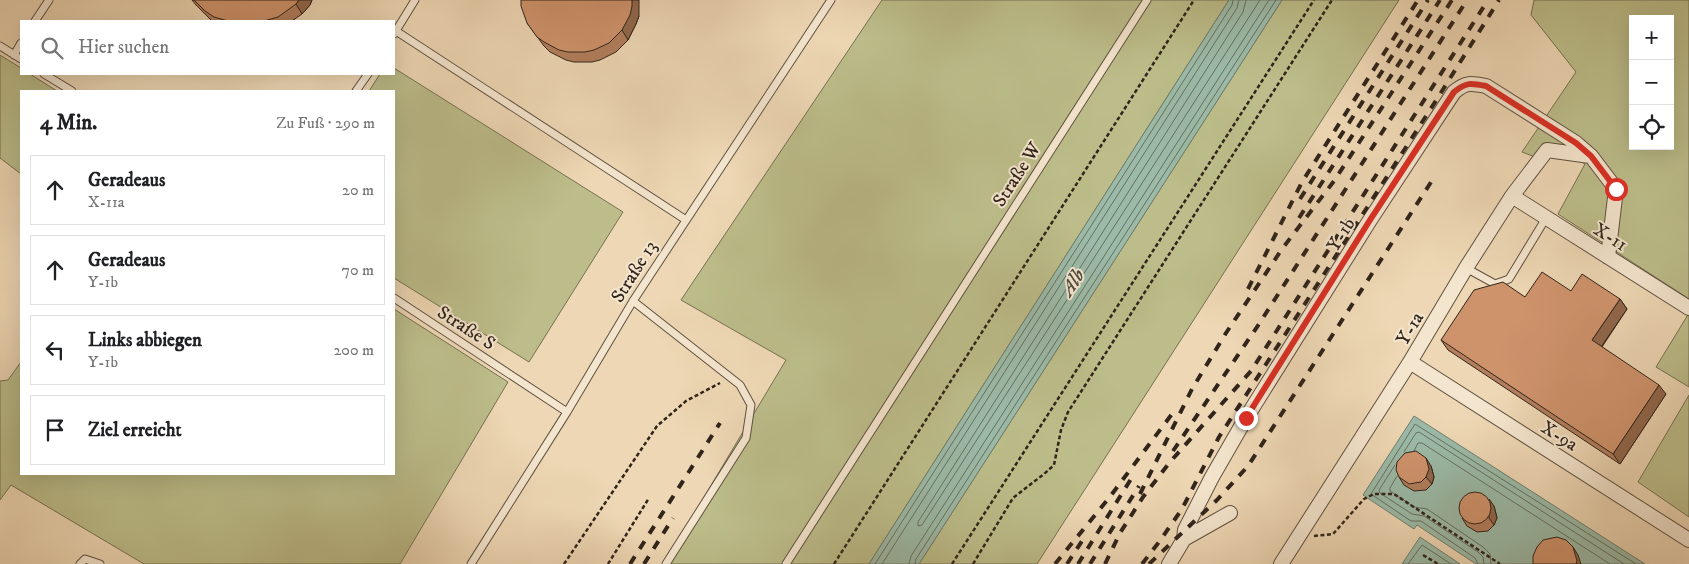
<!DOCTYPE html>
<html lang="de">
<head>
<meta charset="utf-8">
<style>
	:root { --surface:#fff; --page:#f6f6f6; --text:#202124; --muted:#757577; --line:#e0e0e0 }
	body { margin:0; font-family:"IM FELL DW Pica",serif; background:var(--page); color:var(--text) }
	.controls { position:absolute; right:15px; top:15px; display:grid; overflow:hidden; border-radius:0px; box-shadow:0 5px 20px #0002 }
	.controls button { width:45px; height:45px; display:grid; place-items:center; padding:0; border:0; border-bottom:1px solid var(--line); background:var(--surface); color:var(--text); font:25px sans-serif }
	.stop { position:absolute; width:15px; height:15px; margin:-11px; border:4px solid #d93025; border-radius:50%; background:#fff }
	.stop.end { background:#d93025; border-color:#fff; box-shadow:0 1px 5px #0008 }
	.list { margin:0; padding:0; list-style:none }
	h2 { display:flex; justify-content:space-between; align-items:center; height:65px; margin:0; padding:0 20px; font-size:21px }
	h2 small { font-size:16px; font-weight:400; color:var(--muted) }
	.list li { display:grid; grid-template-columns:32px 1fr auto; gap:15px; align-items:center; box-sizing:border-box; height:70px; margin:0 10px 10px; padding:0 10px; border:1px solid var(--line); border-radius:0px }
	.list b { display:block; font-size:19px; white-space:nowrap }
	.list p { margin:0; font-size:16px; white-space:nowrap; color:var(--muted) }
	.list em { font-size:16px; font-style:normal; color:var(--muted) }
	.icon { flex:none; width:28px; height:28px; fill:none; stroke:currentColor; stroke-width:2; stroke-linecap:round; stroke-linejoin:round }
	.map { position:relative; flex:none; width:1689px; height:564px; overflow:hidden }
	.search { position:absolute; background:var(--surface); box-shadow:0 5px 20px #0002; left:20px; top:20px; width:375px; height:55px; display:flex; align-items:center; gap:12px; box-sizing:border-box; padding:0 18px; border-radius:0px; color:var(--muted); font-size:19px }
	.panel { position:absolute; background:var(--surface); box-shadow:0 5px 20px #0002; left:20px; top:90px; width:375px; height:385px; border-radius:0px }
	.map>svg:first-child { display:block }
</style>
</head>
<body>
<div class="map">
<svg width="1689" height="564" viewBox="0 0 1689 564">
	<rect width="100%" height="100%" fill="#eed7b4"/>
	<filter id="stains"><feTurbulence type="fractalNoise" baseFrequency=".004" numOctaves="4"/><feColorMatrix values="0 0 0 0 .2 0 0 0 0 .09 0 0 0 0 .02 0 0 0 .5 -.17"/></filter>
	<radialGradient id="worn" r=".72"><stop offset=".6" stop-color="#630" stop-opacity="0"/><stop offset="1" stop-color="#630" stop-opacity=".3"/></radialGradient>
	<!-- green -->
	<path fill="#bcbd8a" stroke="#767052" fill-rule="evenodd" d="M 882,0 L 1229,0 L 869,564 L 664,564 L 786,360 L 681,300 Z
		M 1282,0 L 1399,0 L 1037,564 L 919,564 Z
		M 1534,0 L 1689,0 L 1689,299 L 1558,214 L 1585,164 L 1552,145 L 1535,157 L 1522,152 L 1576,72 L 1531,15 ZM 1633,19 L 1670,19 L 1670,146 L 1633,146 Z
		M 0,55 L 21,68 L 21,74 L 30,74 L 57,91 L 21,91 L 21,174 L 0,158 Z
		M 394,68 L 623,212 L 529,362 L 394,278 L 394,91 L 369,91 L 380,74 L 394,74 Z
		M 394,309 L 508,382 L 400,564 L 144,564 L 11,485 L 0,500 L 0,381 L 8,380 L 21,362 L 21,474 L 394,474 Z
		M 1689,313 L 1689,387 L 1656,367 Z
		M 1689,395 L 1689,517 L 1638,482 Z"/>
	<!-- water -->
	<path fill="#9bbaa7" stroke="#717e6f" d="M 1229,0 L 1282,0 L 919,564 L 869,564 Z
		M 1414,416 L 1645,564 L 1476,564 L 1417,525 L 1414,529 L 1363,495 Z
		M 1420,537 L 1460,564 L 1402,564 Z"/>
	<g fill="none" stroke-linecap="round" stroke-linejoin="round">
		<!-- shore -->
		<path stroke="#666f61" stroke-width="1" d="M 1246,0 L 1243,12 L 918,522 L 918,526 L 922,525 L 1260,0
			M 1414,451 L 1418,443 L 1422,443 L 1610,564
			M 1404,452 L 1416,433 L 1419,432 L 1624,564
			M 1395,465 L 1379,490 L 1380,493 L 1412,514 L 1424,516 L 1478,552 L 1483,557 L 1484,564
			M 1397,476 L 1390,488 L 1390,491 L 1414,507 L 1427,509 L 1483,547 L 1490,554 L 1491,564
			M 875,564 L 1232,5 L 1233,0
			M 882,564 L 1237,8 L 1239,0
			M 909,564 L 911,556 L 1269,0
			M 915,564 L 916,559 L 1276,0
			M 1408,564 L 1422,545 L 1451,564
			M 1478,564 L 1475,558 L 1421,521 L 1411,521 L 1371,494 L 1415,424 L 1636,564"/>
		<defs>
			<path id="service" d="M 35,21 L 49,0
				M 396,31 L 686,220
				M 394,34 L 415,0
				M 0,46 L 21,59
				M 14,55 L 21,43
				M 44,74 L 72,91
				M 356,91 L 368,74
				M 1466,268 L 1495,284 L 1509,279 L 1546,218
				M 394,298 L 567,412
				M 633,301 L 740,385 L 751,405 L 746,438 L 666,564
				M 80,564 L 85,559 L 100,564
				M 471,564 L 567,412 L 633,301 L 831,0
				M 786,564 L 1147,0"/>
			<path id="minor" d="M 1512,196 L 1689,308
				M 1410,362 L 1689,540
				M 1184,539 L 1185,530 L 1212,477 L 1246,418 L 1370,220 L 1454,92 C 1466,82 1471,83 1486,86 L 1576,143 L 1591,156 L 1616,189 L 1608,257
				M 1169,564 L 1184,539 L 1230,513
				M 1281,564 L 1410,362 L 1466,268 L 1512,196 L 1547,150 L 1590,156"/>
		</defs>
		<!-- service casing -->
		<use href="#service" stroke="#605141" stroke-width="9"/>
		<!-- minor casing -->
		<use href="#minor" stroke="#605141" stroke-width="16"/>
		<!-- path -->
		<path stroke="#31241b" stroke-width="2.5" stroke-dasharray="4 2.5" stroke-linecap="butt" d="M 1314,536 L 1333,534 L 1364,499 L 1374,494 L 1394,494 L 1500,564
			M 1423,555 L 1438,564
			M 564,564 L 657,426 L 686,401 L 720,383
			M 608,564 L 649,498
			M 834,564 L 1194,0
			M 952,564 L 1314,0
			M 973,564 L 1013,498 L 1044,474 L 1054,465 L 1061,430 L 1068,412 L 1332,0"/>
		<!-- service -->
		<use href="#service" stroke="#f4e5ce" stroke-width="7"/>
		<!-- minor -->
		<use href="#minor" stroke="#f4e5ce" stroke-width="14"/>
		<!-- rail -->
		<path stroke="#31241b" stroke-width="4" stroke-dasharray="9 9" stroke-linecap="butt" d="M 1300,199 L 1428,0
			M 1299,218 L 1440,0
			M 1248,289 L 1302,182 L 1418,0
			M 1173,451 L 1259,324 L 1467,0
			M 1140,494 L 1192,389 L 1226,333 L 1282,249 L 1334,181 L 1452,0
			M 630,564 L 720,423
			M 644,564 L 673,518
			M 1055,564 L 1109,498 L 1175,410
			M 1067,564 L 1082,541
			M 1078,564 L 1131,479
			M 1090,564 L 1139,486
			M 1105,564 L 1120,533 L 1143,497 L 1170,462 L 1251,371 L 1488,0
			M 1142,564 L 1159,542 L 1182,509 L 1219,437 L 1437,99 L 1499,0
			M 1149,564 L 1217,500 L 1248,466 L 1433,179"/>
	</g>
	<!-- wall -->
	<path fill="#b27e5d" stroke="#31241b" d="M 192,0 L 312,0 L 310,5 L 302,14 L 292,21 L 212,21 L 196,5 Z
		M 639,16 L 636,24 L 628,40 L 616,52 L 600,60 L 592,62 L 574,62 L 566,60 L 550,52 L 544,46 L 527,23 Z
		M 1525,297 L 1620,299 L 1627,309 L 1602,347 L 1666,394 L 1620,464 L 1448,350 L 1441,340 Z
		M 1431,466 L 1434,477 L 1432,484 L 1426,490 L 1414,491 L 1404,485 L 1399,477 Z
		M 1494,506 L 1497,518 L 1494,525 L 1488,531 L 1477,532 L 1467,526 L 1462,518 Z"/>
	<!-- shaded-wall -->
	<path fill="#91674c" stroke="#31241b" d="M 299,0 L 312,0 L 310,5 L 302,14 L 296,4 Z
		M 632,0 L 639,0 L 639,16 L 636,24 L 628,40 L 622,30 Z
		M 1620,299 L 1627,309 L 1599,350 L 1592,340 Z
		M 1659,385 L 1666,394 L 1620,464 L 1613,454 Z
		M 1426,458 L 1431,466 L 1434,477 L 1432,484 L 1426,477 Z
		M 1489,499 L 1494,506 L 1497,518 L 1494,525 L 1489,518 Z
		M 1573,547 L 1578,555 L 1581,564 L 1576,564 Z"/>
	<!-- building -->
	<path fill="#cf936c" stroke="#31241b" d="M 194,0 L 299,0 L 296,4 L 278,17 L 264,21 L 228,21 L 214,17 L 205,11 Z
		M 521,0 L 632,0 L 632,6 L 630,15 L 622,30 L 609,43 L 594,50 L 585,52 L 568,52 L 559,50 L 544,42 L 537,37 L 527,23 L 521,6 Z
		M 1542,272 L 1571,291 L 1582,274 L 1620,299 L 1592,340 L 1659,385 L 1613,454 L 1441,340 L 1474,290 L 1503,282 L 1525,297 Z
		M 1416,451 L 1426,458 L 1429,469 L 1426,477 L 1421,482 L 1409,484 L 1399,477 L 1396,470 L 1397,462 L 1405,453 Z
		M1459 508a16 16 0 1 1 32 0a16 16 0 1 1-32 0Z
		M 1557,537 L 1566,540 L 1573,547 L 1577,561 L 1576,564 L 1533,564 L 1533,556 L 1537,547 L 1543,540 Z"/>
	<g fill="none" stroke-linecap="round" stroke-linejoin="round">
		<!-- route -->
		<path stroke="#d93025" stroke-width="6" d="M 1246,418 L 1370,220 L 1454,92 C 1466,82 1471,83 1486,86 L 1576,143 L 1591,156 L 1616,189"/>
	</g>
	<g text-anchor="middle" stroke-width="4" stroke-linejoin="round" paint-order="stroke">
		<!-- street labels -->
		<g font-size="19" fill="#31241b" stroke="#f4e5ce">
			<text transform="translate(1016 174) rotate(-57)" y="7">Straße W</text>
			<text transform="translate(1340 234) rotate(-58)" y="7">Y-1b</text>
			<text transform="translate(1611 236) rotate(32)" y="7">X-11</text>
			<text transform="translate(633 271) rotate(-58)" y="7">Straße 13</text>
			<text transform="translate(467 327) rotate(33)" y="7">Straße S</text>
			<text transform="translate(1409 328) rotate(-59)" y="7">Y-1a</text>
			<text transform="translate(1560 435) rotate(32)" y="7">X-9a</text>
		</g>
		<!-- water labels -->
		<g font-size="20" font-style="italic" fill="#4c4a3e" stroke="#f4e5ce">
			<text transform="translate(1072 282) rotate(-57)" y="7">Alb</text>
		</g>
	</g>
	<rect width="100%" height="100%" filter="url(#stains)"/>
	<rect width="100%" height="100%" fill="url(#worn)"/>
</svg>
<div class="controls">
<button>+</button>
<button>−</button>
<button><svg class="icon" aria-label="locate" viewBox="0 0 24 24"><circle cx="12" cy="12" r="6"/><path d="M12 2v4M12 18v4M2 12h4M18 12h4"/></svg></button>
</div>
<div class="stop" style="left:1616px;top:189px"></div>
<div class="stop end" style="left:1246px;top:418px"></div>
<div class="search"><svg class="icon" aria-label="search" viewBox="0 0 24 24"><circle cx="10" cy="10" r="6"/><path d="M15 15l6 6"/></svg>Hier suchen</div>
<section class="panel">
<h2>4 Min.<small>Zu Fuß · 290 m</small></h2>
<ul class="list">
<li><svg class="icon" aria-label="ahead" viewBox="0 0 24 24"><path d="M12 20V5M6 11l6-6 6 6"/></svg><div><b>Geradeaus</b><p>X-11a</p></div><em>20 m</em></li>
<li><svg class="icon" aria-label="ahead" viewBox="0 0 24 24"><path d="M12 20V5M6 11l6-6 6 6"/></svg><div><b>Geradeaus</b><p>Y-1b</p></div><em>70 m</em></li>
<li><svg class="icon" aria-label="left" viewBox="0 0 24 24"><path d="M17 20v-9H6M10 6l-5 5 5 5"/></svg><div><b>Links abbiegen</b><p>Y-1b</p></div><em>200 m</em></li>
<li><svg class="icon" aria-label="arrive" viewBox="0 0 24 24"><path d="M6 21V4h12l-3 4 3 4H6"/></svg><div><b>Ziel erreicht</b></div></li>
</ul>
</section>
</div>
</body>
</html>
